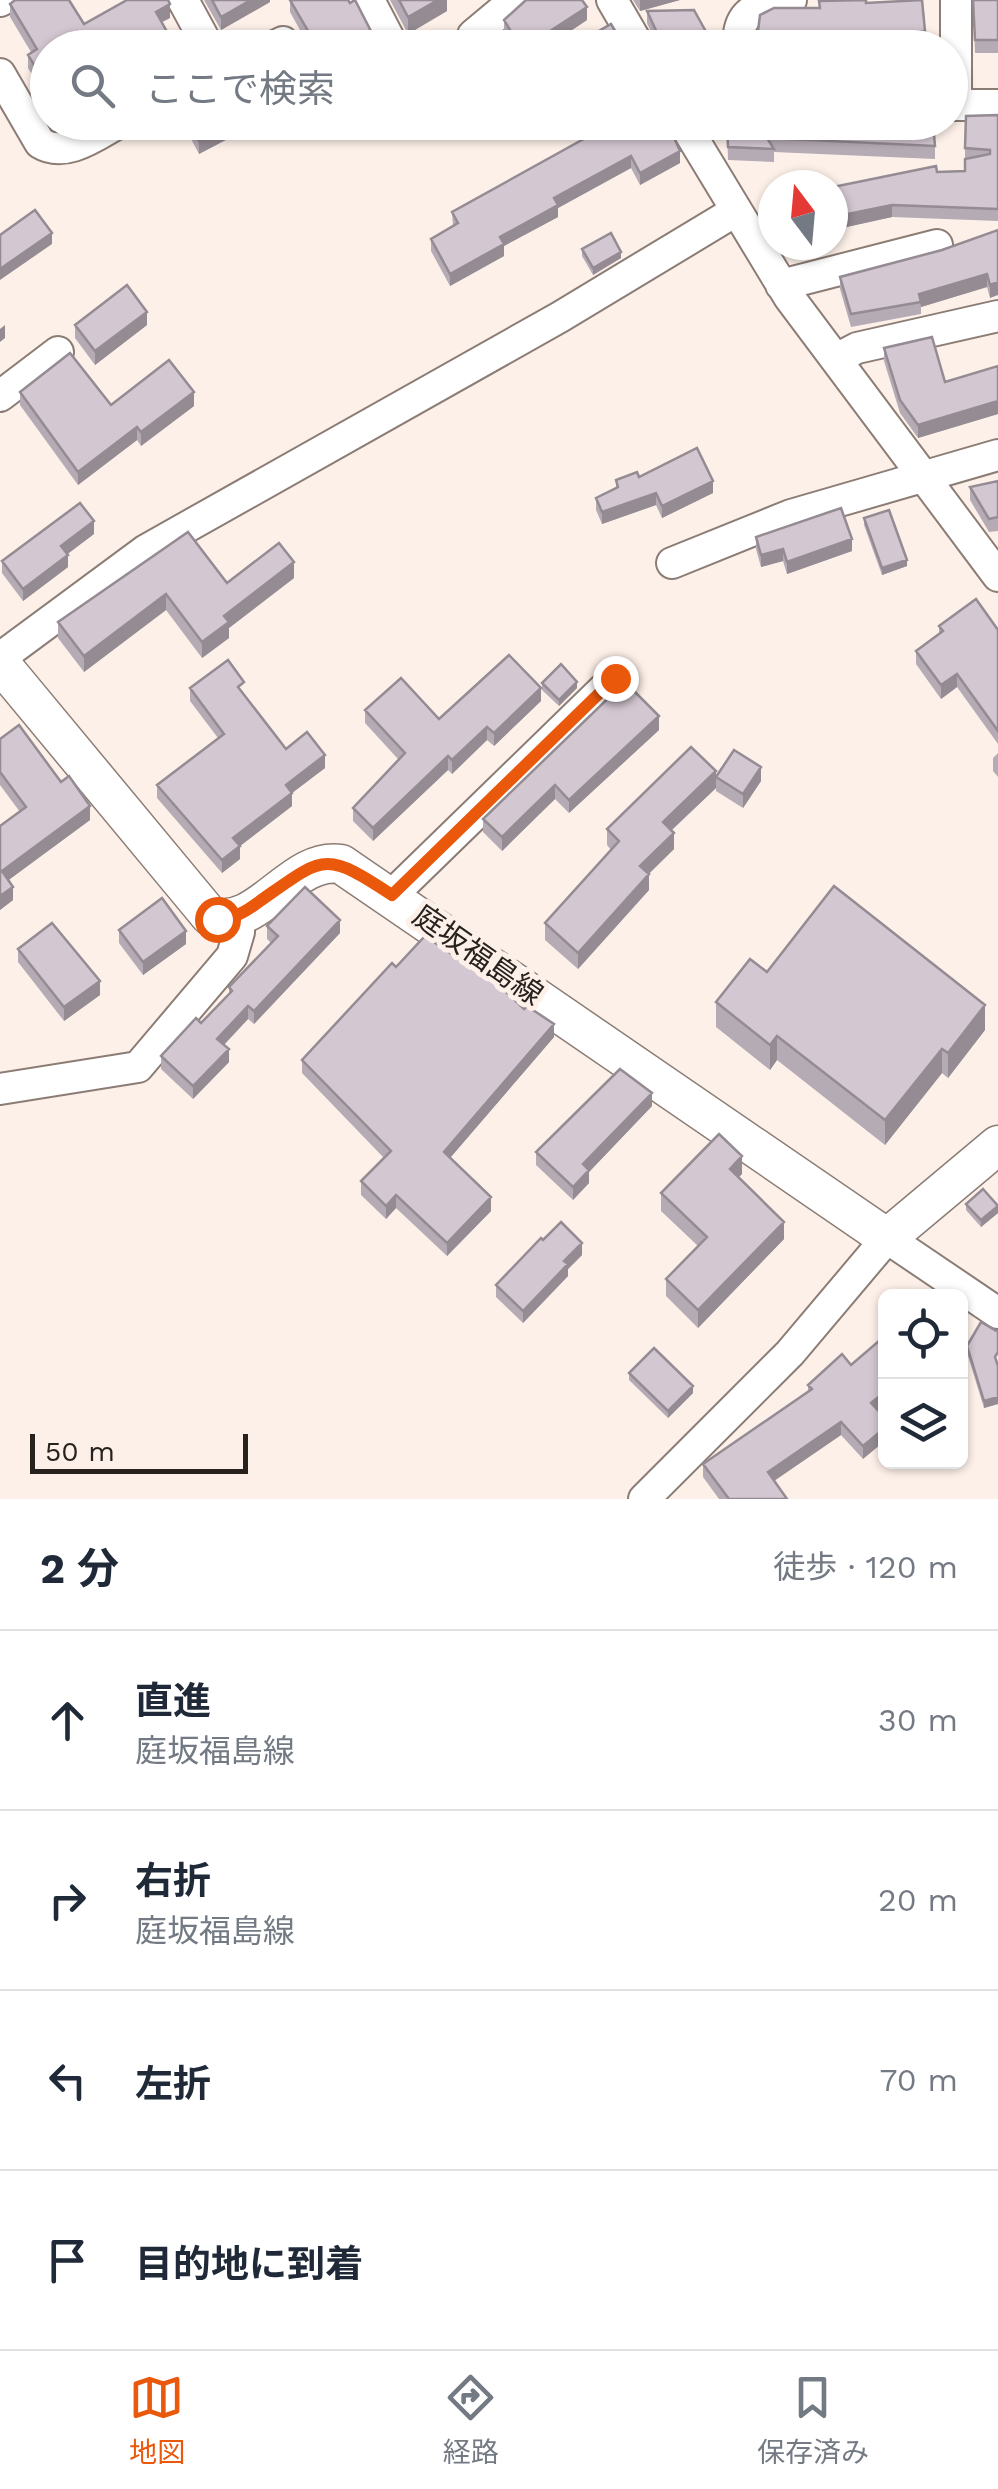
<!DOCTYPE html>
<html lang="ja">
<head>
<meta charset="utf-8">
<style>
	:root { --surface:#fff; --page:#f6f6f7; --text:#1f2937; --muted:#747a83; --line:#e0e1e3; --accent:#ea580c }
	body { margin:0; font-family:"Work Sans","Noto Sans JP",sans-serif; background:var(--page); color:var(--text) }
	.controls { position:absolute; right:30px; bottom:30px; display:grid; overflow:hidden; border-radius:15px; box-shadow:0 2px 8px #0004 }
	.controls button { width:90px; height:90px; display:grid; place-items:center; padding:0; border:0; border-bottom:2px solid var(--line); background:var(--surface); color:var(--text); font:50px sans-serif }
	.compass { position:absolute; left:758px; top:170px; width:90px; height:90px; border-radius:50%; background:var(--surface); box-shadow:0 2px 8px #0004; rotate:344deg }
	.scale { position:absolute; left:30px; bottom:25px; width:218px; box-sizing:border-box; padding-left:10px; border:5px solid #28221f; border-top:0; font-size:28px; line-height:35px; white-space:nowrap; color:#28221f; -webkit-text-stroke:8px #fdf0e9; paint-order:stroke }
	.stop { position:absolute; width:30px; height:30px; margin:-22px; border:8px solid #ea580c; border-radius:50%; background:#fff }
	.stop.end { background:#ea580c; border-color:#fff; box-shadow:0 2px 10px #0008 }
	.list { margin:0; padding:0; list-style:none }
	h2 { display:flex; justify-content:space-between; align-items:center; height:130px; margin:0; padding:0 40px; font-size:42px }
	h2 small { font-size:32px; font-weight:400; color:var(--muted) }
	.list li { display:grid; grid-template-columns:65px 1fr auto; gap:30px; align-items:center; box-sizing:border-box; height:180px; padding:0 40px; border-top:2px solid var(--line) }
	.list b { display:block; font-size:38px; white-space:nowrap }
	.list p { margin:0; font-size:32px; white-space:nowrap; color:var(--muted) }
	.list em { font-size:32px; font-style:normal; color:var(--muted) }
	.icon { flex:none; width:55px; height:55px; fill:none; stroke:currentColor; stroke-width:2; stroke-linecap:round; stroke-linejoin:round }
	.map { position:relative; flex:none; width:998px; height:1499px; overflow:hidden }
	.search { position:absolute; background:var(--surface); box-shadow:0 2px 8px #0004; left:30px; right:30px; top:30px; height:110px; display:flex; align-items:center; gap:25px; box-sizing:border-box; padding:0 35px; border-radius:55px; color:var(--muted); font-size:38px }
	.sheet { height:850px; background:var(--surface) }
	nav { display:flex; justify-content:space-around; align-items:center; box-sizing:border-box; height:140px; border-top:2px solid var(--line); background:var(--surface); font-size:28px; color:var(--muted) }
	nav a { display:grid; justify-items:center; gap:5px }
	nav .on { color:var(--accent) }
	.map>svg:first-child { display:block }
</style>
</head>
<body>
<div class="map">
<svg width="998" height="1499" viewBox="0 0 998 1499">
	<rect width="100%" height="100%" fill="#fdf0e9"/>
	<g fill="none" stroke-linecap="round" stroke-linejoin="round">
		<defs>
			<path id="minor" d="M 183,0 L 209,48
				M 369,0 L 394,48
				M 612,0 L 640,48
				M 956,0 L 956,105
				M 0,1 L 2,0
				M 271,48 L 283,42
				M 469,48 L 473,35 L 515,0
				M 739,48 C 735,11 759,3 791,0
				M 0,74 L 40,143 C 66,159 96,135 120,122
				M 950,105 L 998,105
				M 683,122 L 789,297 L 998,576
				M 781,285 L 937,245
				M 836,359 L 857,348 L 998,316
				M 0,396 L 58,352
				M 672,563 L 791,515 L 998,455
				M 0,658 L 146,550 L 560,317 L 734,212
				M 392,895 L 615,678
				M 0,1089 L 138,1067 L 232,956 L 239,932 L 234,917
				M 644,1499 L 790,1353 L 887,1238 L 998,1313"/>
			<path id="major" d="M 0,663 L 210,916 C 259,932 291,856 341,864 L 887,1238 L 998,1145"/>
		</defs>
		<!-- minor casing -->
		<use href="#minor" stroke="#8b7d75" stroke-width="34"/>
		<!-- major casing -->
		<use href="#major" stroke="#8b7d75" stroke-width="41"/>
		<!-- minor -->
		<use href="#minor" stroke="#fff" stroke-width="30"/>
		<!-- major -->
		<use href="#major" stroke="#fff" stroke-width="38"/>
	</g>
	<!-- wall -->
	<path fill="#b5abb5" d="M 204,0 L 270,0 L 270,2 L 221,30 Z
		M 290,0 L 348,0 L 375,48 L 305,39 L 290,12 Z
		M 390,0 L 447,0 L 447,11 L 408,34 Z
		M 633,0 L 680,0 L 640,11 Z
		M 973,0 L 998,0 L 998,53 L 975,53 Z
		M 866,3 L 925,31 L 925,44 L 856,48 L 757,48 L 757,39 L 820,8 Z
		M 10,4 L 84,24 L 170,18 L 162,22 L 166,43 L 48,48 L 48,101 L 28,68 L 28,55 L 31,52 L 10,17 Z
		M 694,10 L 656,42 L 647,23 L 647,11 Z
		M 504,20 L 587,20 L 545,48 L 513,48 L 504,34 Z
		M 599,31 L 624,46 L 627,48 L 602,48 L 599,43 Z
		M 998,115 L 998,221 L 892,217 L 833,230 L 833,187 L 937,172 L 965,171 L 965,148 Z
		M 182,122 L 260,122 L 199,154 Z
		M 727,122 L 935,146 L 935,159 L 774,152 L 774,162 L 728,160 Z
		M 594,124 L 680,163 L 640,185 L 631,168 L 558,208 L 558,217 L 504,246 L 504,256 L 450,286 L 431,251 L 431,239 L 453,226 L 452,212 L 594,133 Z
		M 998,230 L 990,298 L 987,287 L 921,307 L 921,314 L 851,327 L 840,289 L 840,277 L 942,250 Z
		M 582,249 L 621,258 L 593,275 L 582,256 Z
		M 75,325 L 147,325 L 95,365 L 75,338 Z
		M 884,348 L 945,382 L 998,366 L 998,414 L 918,438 L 900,413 L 884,361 Z
		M 20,392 L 111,405 L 194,406 L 141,446 L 137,440 L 78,485 L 20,405 Z
		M 639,477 L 713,493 L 662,518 L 656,505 L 602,524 L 596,510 L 596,498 L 616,488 L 616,480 Z
		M 998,481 L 998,531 L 989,532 L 970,500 L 970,487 Z
		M 864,518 L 907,566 L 882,575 L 864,525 Z
		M 188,532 L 227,583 L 294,578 L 229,628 L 229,638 L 202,658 L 166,610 L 84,672 L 58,638 L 58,622 Z
		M 94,534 L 67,554 L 68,567 L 23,601 L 2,573 L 2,561 Z
		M 756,537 L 852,551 L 787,574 L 783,561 L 761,567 L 756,549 Z
		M 939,626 L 998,630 L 998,744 L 957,687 L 941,699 L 916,664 L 916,651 L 939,634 Z
		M 542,683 L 577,688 L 559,706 L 542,690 Z
		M 190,688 L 244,695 L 286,749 L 325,768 L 292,793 L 292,806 L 240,846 L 240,859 L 222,873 L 157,798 L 157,785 L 218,738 L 190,701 Z
		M 541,701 L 494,746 L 487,740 L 452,774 L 448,770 L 373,841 L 353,821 L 353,808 L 398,759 L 365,723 L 365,710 L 439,719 Z
		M 659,730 L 569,813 L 555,799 L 502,851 L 483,832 L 483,819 Z
		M 0,739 L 61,782 L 90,820 L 8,880 L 13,900 L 0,910 L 0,826 L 20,812 L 0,785 Z
		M 998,753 L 998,777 L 993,771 L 993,758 Z
		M 716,777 L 761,781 L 743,808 L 716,791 Z
		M 716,788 L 671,831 L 674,849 L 649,874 L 649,890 L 578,969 L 545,940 L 545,923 L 611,850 L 607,845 L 607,829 Z
		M 267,926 L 340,933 L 254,1024 L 248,1019 L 224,1045 L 229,1062 L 193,1099 L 161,1069 L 161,1056 L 201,1023 L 229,994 L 229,987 L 271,943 L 267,939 Z
		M 119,930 L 186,944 L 143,975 L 119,943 Z
		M 18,949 L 100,995 L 64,1021 L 18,962 Z
		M 396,967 L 554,1037 L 450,1158 L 491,1211 L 447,1256 L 396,1208 L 386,1219 L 361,1195 L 361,1181 L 384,1158 L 302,1073 L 302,1060 Z
		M 767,972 L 985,1030 L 948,1078 L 942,1073 L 885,1145 L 777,1060 L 770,1070 L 716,1027 L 716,1002 Z
		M 652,1106 L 589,1172 L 589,1183 L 573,1200 L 536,1165 L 536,1152 Z
		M 742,1174 L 738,1177 L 784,1239 L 698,1328 L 666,1296 L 666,1279 L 698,1246 L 661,1211 L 661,1193 Z
		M 966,1204 L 998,1213 L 981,1227 L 966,1210 Z
		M 543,1240 L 582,1255 L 568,1269 L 568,1276 L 523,1323 L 496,1297 L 496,1285 Z
		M 886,1335 L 886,1404 L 878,1410 L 863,1459 L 841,1435 L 774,1481 L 787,1499 L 719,1499 L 703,1477 L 703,1464 L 808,1392 L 808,1385 L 851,1365 Z
		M 967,1346 L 998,1366 L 998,1404 L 984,1408 L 967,1353 Z
		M 629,1373 L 693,1393 L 668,1418 L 629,1380 Z"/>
	<!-- shaded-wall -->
	<path fill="#948b93" d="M 251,0 L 270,0 L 270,2 L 221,30 L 221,17 Z
		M 438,0 L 447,0 L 447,11 L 408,34 L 408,17 Z
		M 640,0 L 680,0 L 640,11 Z
		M 170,4 L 170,18 L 156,25 L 156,12 Z
		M 587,7 L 587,20 L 545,48 L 524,48 Z
		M 166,30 L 166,43 L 158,48 L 133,48 Z
		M 375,39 L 375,48 L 368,48 L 368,43 Z
		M 234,122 L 260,122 L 199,154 L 199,141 Z
		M 680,151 L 680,163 L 640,185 L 640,173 Z
		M 631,156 L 631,168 L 558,208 L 558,217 L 504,246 L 504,256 L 450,286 L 450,274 L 554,198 Z
		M 892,205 L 892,217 L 833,230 L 833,217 Z
		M 52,233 L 52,244 L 0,280 L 0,269 Z
		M 621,252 L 621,258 L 593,275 L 593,268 Z
		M 987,274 L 987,287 L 921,307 L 919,294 Z
		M 998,282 L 998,295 L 990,298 L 990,285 Z
		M 147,312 L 147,325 L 95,365 L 95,351 Z
		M 5,325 L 5,338 L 0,342 L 0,329 Z
		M 194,392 L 194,406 L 141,446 L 141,432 Z
		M 998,401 L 998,414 L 918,438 L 918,425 Z
		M 137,427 L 137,440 L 78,485 L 78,472 Z
		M 713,481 L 713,493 L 662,518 L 662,506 Z
		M 656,493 L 656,505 L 602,524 L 602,512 Z
		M 94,521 L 94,534 L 61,559 L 61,546 Z
		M 852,539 L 852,551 L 787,574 L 787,562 Z
		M 783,549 L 783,561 L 761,567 L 761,555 Z
		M 68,555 L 68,567 L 23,601 L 23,589 Z
		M 907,560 L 907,566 L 882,575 L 882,568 Z
		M 294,562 L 294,578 L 229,628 L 229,638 L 202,658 L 202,642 L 224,616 Z
		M 166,594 L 166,610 L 84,672 L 84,656 Z
		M 957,674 L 957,687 L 941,699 L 941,685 Z
		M 577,682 L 577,688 L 559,706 L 559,700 Z
		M 541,688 L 541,701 L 494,746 L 494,733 Z
		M 659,716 L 659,730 L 569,813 L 569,800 Z
		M 487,727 L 487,740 L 452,774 L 452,760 Z
		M 325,755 L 325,768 L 292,793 L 292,806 L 240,846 L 240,859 L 222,873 L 222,860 L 233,838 L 286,785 Z
		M 448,756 L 448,770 L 373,841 L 373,828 Z
		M 761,767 L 761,781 L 743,808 L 743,794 Z
		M 716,771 L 716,788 L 663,838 L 663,822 Z
		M 555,785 L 555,799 L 502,851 L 502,837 Z
		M 90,806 L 90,820 L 2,885 L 2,871 Z
		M 674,833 L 674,849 L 640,882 L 640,866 Z
		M 649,874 L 649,890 L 578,969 L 578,953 Z
		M 13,887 L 13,900 L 0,910 L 0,896 Z
		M 340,920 L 340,933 L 254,1024 L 254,1011 Z
		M 186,931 L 186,944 L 143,975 L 143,962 Z
		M 100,981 L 100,995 L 64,1021 L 64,1007 Z
		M 985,1005 L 985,1030 L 948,1078 L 948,1053 Z
		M 248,1006 L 248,1019 L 217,1052 L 217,1039 Z
		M 554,1024 L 554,1037 L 444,1165 L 444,1152 Z
		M 777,1036 L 777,1060 L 770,1070 L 770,1045 Z
		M 229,1049 L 229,1062 L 193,1099 L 193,1086 Z
		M 942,1049 L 942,1073 L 885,1145 L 885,1120 Z
		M 652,1093 L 652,1106 L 589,1172 L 589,1183 L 573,1200 L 573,1187 L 583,1164 Z
		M 742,1156 L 742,1174 L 730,1186 L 730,1169 Z
		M 396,1195 L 396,1208 L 386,1219 L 386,1206 Z
		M 491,1197 L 491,1211 L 447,1256 L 447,1243 Z
		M 998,1206 L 998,1213 L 981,1227 L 981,1220 Z
		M 784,1222 L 784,1239 L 698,1328 L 698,1310 Z
		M 582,1243 L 582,1255 L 568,1269 L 568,1276 L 523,1323 L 523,1311 L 564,1261 Z
		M 693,1386 L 693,1393 L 668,1418 L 668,1411 Z
		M 886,1391 L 886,1404 L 871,1416 L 871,1403 Z
		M 998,1397 L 998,1404 L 984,1408 L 984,1401 Z
		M 841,1422 L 841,1435 L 768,1485 L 768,1472 Z
		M 886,1427 L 886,1440 L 863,1459 L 863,1446 Z"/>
	<!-- building -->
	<path fill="#d3c7d2" stroke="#948b93" stroke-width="2.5" d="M 15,0 L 69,0 L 84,24 L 127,0 L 168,0 L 170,4 L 156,12 L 166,30 L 133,48 L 48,48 L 48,88 L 28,55 L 37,49 L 10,4 Z
		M 212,0 L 251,0 L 221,17 Z
		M 290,0 L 348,0 L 350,3 L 355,0 L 375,39 L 368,43 L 371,48 L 290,48 L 311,36 Z
		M 399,0 L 438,0 L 408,17 Z
		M 526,0 L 582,0 L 587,7 L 524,48 L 521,48 L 504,20 Z
		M 866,0 L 866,3 L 922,0 L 925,31 L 757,39 L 760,15 L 774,8 L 820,8 L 819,1 Z
		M 973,0 L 998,0 L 998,40 L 975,40 Z
		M 694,10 L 715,48 L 652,48 L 659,37 L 647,11 Z
		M 611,24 L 624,46 L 627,48 L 609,48 L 599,31 Z
		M 998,115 L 998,209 L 892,205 L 833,217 L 833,187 L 936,166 L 937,172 L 965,171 L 965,159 L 990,154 L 990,150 L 965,148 L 966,116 Z
		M 189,122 L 234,122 L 199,141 Z
		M 596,122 L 667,122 L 680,151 L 640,173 L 631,156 L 554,198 L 558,205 L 500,237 L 504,244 L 450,274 L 431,239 L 458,223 L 452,212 L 598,131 L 594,124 Z
		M 727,122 L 933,122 L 935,146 L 767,138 L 774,149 L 728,147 Z
		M 35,210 L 52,233 L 0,269 L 0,235 Z
		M 998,230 L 998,282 L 990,285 L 987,274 L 919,294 L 921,302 L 851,314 L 840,277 L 942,250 Z
		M 611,233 L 621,252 L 593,268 L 582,249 Z
		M 127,285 L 147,312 L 95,351 L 75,325 Z
		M 932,337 L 945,382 L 998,366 L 998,401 L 918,425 L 900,400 L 884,348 Z
		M 70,353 L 111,405 L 169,360 L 194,392 L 141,432 L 137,427 L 78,472 L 20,392 Z
		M 697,448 L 713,481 L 662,506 L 656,493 L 602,512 L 596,498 L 618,487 L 616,480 L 637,472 L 639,477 Z
		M 998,481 L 998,517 L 989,519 L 970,487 Z
		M 80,503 L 94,521 L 61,546 L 68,555 L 23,589 L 2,561 Z
		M 841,508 L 852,539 L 787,562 L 783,549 L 761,555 L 756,537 Z
		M 889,510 L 907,560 L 882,568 L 864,518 Z
		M 188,532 L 227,583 L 279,543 L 294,562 L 224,616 L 229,622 L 202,642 L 166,594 L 84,656 L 58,622 Z
		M 976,599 L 998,630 L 998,731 L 957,674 L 941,685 L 916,651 L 943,631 L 939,626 Z
		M 509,655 L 541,688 L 494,733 L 487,727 L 452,760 L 448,756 L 373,828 L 353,808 L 405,753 L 365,710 L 401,678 L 439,719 Z
		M 228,660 L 244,682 L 238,687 L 286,749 L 307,732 L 325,755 L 286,785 L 292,793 L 233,838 L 240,846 L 222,860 L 157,785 L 224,734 L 190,688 Z
		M 561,664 L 577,682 L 559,700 L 542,683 Z
		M 625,682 L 659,716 L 569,800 L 555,785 L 502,837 L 483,819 Z
		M 19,725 L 61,782 L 69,776 L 90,806 L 2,871 L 13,887 L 0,896 L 0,826 L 26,807 L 0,772 L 0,739 Z
		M 691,747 L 716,771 L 663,822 L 674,833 L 640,866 L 649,874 L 578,953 L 545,923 L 619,841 L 607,829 Z
		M 734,750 L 761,767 L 743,794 L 716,777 Z
		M 834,886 L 985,1005 L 948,1053 L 942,1049 L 885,1120 L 777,1036 L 770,1045 L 716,1002 L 750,959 L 767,972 Z
		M 305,887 L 340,920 L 254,1011 L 248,1006 L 217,1039 L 229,1049 L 193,1086 L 161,1056 L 196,1018 L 201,1023 L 232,991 L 229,987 L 278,936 L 267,926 Z
		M 162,898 L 186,931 L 143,962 L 119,930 Z
		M 52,923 L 100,981 L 64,1007 L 18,949 Z
		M 425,936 L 503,989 L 524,1009 L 527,1006 L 554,1024 L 444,1152 L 491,1197 L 447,1243 L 396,1195 L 386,1206 L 361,1181 L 391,1151 L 302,1060 L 392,963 L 396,967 Z
		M 620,1069 L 652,1093 L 583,1164 L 589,1170 L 573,1187 L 536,1152 Z
		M 719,1134 L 742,1156 L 730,1169 L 784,1222 L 698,1310 L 666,1279 L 707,1237 L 661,1193 Z
		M 983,1189 L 998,1206 L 981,1220 L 966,1204 Z
		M 561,1222 L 582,1243 L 564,1261 L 568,1264 L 523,1311 L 496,1285 L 541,1238 L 543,1240 Z
		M 981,1322 L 998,1332 L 998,1352 L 995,1357 L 998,1366 L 998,1397 L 984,1401 L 967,1346 Z
		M 886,1335 L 886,1391 L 871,1403 L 886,1419 L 886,1427 L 863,1446 L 841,1422 L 768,1472 L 787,1499 L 729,1499 L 703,1464 L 812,1389 L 808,1385 L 842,1354 L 851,1365 Z
		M 654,1348 L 693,1386 L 668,1411 L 629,1373 Z"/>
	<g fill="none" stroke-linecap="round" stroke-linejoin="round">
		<!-- route -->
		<path stroke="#ea580c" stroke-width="12" d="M 217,919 C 234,919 247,911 260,901 C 324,856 324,850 392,895 L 615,678"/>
	</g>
	<g text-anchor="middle" stroke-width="10" stroke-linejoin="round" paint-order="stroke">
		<!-- street labels -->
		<g font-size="30" fill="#28221f" stroke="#fdf0e9">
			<text transform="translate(478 955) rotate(35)" y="10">庭坂福島線</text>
		</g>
	</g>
</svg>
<div class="controls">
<button><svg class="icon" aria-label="locate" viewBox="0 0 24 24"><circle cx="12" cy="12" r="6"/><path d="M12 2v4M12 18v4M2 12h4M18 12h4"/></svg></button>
<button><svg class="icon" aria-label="layers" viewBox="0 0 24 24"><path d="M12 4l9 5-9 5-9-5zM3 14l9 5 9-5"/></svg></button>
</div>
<svg class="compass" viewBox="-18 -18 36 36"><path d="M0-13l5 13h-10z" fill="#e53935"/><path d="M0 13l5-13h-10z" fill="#747a83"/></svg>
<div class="scale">50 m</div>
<div class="stop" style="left:217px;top:919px"></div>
<div class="stop end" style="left:615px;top:678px"></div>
<div class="search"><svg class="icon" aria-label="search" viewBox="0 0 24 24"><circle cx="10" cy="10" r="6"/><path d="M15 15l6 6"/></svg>ここで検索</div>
</div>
<section class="sheet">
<h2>2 分<small>徒歩 · 120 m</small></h2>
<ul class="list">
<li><svg class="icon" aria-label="ahead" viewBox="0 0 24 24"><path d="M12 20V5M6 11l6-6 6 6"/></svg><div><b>直進</b><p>庭坂福島線</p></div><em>30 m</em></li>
<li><svg class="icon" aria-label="right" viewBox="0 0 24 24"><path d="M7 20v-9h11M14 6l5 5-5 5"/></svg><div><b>右折</b><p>庭坂福島線</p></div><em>20 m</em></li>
<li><svg class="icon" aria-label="left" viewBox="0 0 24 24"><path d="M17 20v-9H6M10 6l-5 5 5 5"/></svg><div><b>左折</b></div><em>70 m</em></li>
<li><svg class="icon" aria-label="arrive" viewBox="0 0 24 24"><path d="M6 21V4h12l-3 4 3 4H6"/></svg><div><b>目的地に到着</b></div></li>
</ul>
</section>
<nav>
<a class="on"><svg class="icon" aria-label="map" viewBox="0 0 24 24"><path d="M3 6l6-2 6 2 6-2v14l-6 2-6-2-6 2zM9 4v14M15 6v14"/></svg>地図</a>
<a><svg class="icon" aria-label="directions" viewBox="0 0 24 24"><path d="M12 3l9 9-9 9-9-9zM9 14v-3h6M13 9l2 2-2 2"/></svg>経路</a>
<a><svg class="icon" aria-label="saved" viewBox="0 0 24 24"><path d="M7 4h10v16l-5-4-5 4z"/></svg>保存済み</a>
</nav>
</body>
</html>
